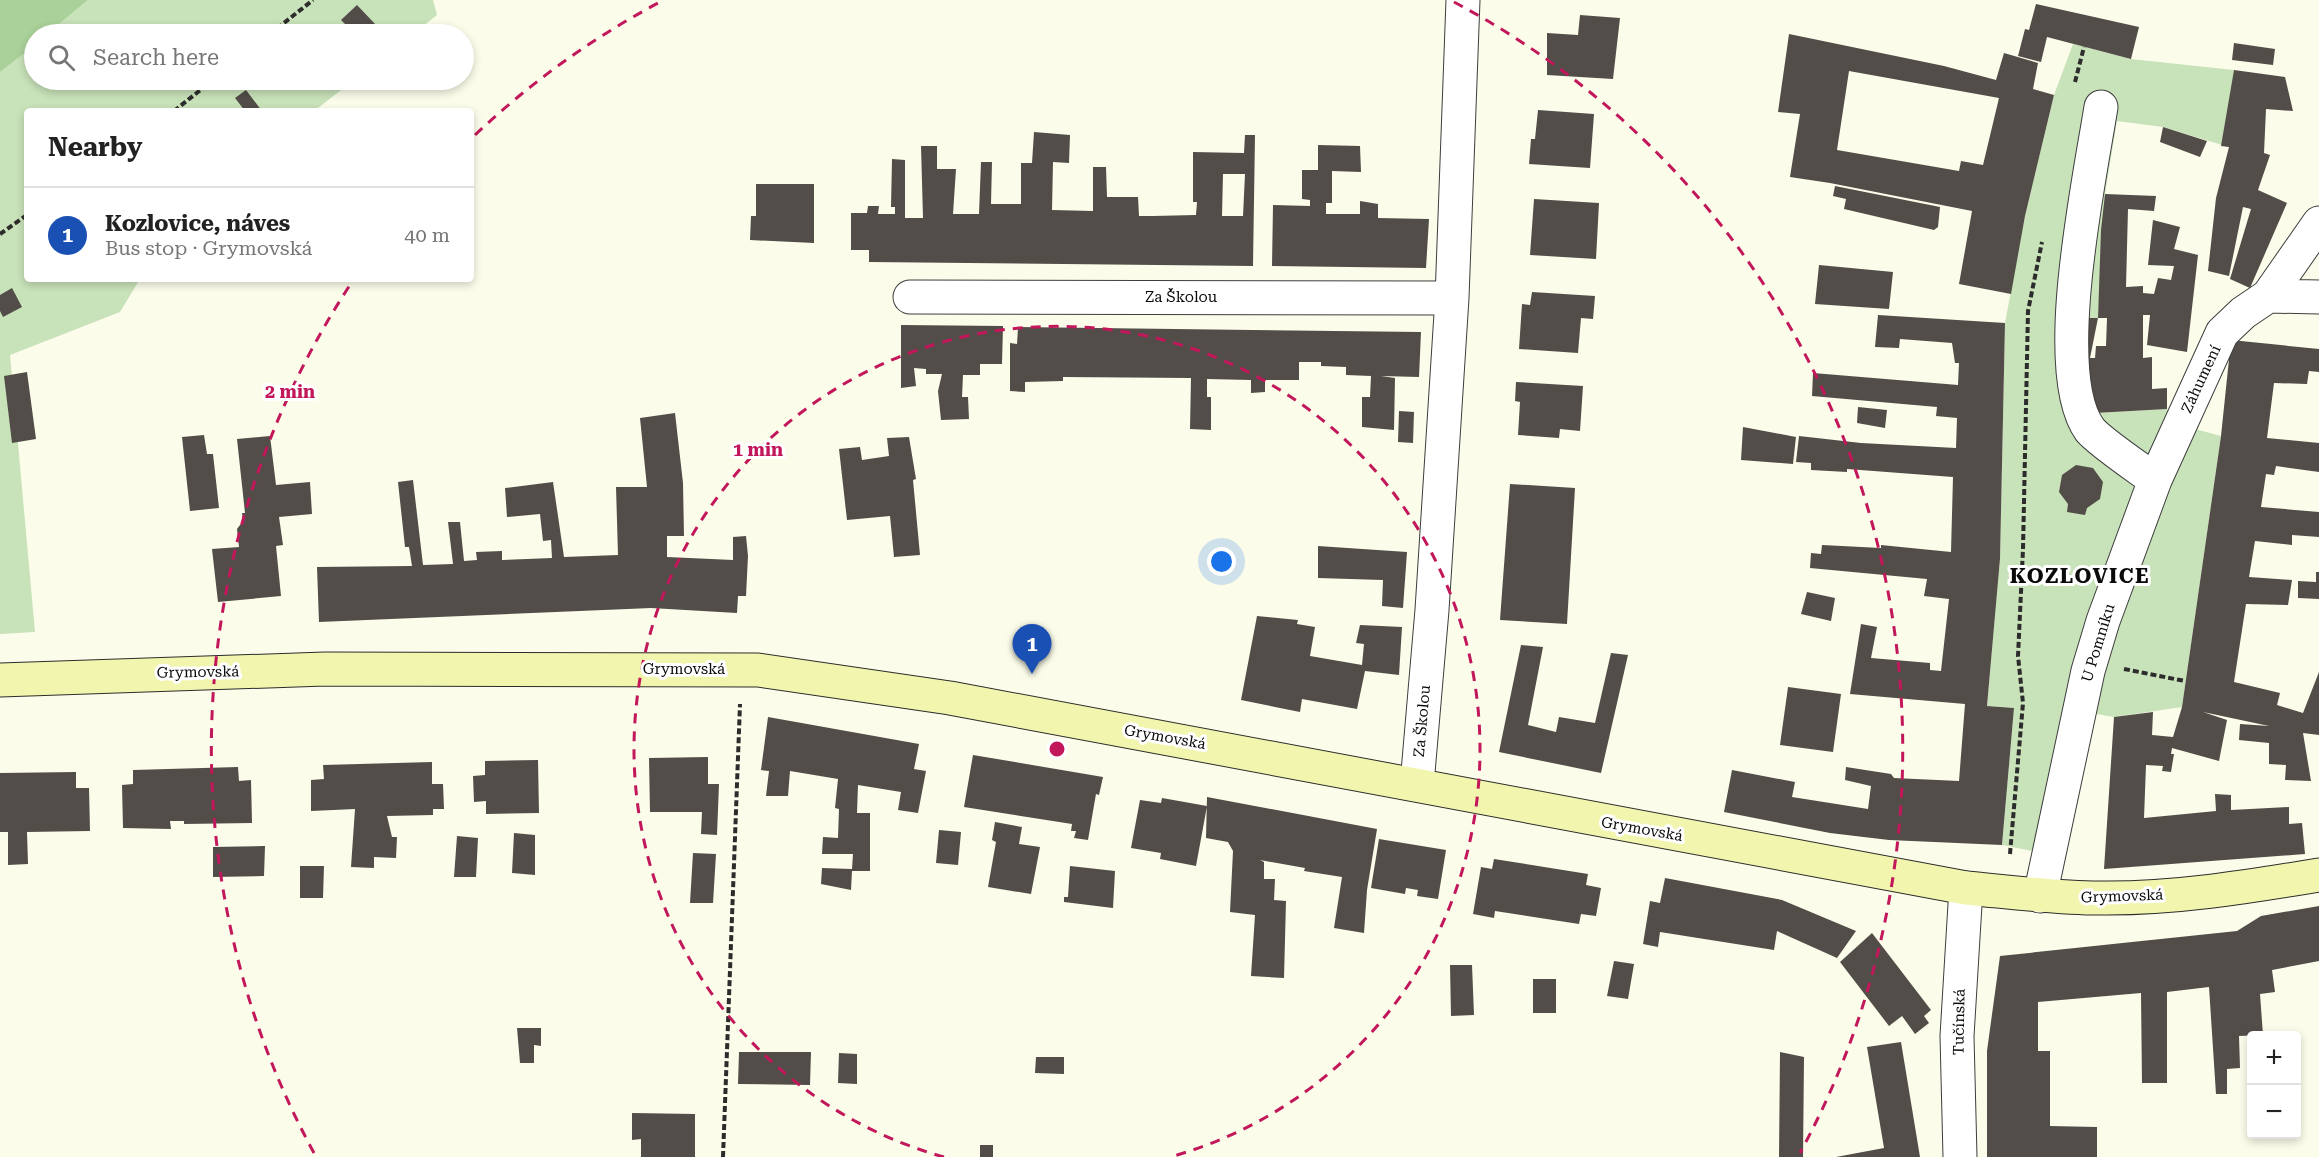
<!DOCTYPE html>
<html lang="en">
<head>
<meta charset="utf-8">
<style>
	:root { --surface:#fff; --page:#f2f2f2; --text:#222; --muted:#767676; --line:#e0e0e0; --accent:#b45309 }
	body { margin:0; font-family:"Roboto Serif",serif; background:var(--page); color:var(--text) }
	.controls { position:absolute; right:18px; bottom:18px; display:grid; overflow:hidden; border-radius:6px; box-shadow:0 3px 9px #0003 }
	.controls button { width:54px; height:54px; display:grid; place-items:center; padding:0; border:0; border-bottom:2px solid var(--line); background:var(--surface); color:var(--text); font:30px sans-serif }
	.you { position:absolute; left:1222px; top:562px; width:21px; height:21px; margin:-15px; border:4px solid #fff; border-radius:50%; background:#1a73e8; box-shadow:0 0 0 9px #1a73e833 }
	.badge { display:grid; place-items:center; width:39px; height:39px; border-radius:50%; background:var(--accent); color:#fff; font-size:20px; font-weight:700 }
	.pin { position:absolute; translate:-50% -50px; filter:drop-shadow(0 2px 3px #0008) }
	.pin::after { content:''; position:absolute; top:32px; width:21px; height:18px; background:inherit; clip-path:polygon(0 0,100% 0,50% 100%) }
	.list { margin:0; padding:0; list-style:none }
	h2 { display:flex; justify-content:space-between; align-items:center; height:78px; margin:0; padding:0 24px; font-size:26px }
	h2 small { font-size:20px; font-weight:400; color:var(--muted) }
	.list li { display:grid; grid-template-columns:39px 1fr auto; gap:18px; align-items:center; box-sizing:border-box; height:96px; padding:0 24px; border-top:2px solid var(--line) }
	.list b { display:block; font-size:22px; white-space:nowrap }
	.list p { margin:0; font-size:20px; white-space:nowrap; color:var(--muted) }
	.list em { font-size:20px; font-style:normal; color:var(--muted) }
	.icon { flex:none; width:33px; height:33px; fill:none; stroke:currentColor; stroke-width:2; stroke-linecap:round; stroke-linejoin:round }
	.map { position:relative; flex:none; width:2319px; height:1157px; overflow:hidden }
	.search { position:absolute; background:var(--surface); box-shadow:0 3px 9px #0003; left:24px; top:24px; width:450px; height:66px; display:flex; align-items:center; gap:15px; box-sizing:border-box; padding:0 21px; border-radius:33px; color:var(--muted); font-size:22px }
	.panel { position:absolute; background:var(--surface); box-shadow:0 3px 9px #0003; left:24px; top:108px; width:450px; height:174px; border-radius:6px }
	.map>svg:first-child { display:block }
</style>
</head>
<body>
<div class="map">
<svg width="2319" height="1157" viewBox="0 0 2319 1157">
	<rect width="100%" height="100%" fill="#fcfcea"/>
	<!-- green -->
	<path fill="#c8e2b9" d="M 88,0 L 433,0 L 437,15 L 413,34 L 47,34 Z
		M 2073,44 L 2131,59 L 2234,70 L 2229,147 L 2163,127 L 2117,121 L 2105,194 L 2098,318 L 2083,318 L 2095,413 L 2167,409 L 2195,429 L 2221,436 L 2182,707 L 2114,717 L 2079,711 L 2049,854 L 2002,845 L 2014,708 L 1987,706 L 2000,559 L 2005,323 L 2025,216 L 2054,95 Z
		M 34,46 L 34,80 L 354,80 L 314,111 L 27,111 L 27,279 L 140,279 L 120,312 L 10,355 L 35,632 L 0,634 L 0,72 Z"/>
	<!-- forest -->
	<path fill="#aad19a" d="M 0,0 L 88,0 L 47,34 L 34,34 L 34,46 L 0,72 Z"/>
	<!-- building -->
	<path fill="#524d48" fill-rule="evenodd" d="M 2036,4 L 2139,27 L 2131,59 L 2047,37 L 2041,62 L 2018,56 L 2025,29 L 2029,30 Z
		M 357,5 L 376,25 L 365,34 L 355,34 L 341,20 Z
		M 1580,15 L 1620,18 L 1613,79 L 1547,75 L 1547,33 L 1578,35 Z
		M 1789,34 L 1944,66 L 1996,80 L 2004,53 L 2038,63 L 2033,89 L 2054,95 L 2025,216 L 2011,294 L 1959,284 L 1972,211 L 1830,183 L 1790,177 L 1800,114 L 1778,112 ZM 1849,71 L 1999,98 L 1983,165 L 1961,161 L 1959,171 L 1837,150 Z
		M 2234,43 L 2275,49 L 2273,65 L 2232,60 Z
		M 2234,70 L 2285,77 L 2293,111 L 2266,109 L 2264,153 L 2270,155 L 2258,190 L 2287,203 L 2250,288 L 2230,279 L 2251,209 L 2243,207 L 2229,276 L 2208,271 L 2216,198 L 2229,147 L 2221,146 Z
		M 246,90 L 262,111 L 245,111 L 235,98 Z
		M 1538,110 L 1594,114 L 1590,168 L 1529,164 L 1531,139 L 1535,139 Z
		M 2163,127 L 2207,141 L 2200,157 L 2160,142 Z
		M 1034,132 L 1070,135 L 1069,163 L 1053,162 L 1052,210 L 1093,211 L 1093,167 L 1106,167 L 1107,197 L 1138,197 L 1139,216 L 1153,216 L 1196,215 L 1197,202 L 1193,202 L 1193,152 L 1244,153 L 1245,135 L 1255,135 L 1253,266 L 869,262 L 869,250 L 851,250 L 851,213 L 867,213 L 868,206 L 879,206 L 878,214 L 895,214 L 895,207 L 891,207 L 892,159 L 905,160 L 905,218 L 923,218 L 921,146 L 937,146 L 937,169 L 956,169 L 953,214 L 979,214 L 981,162 L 992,162 L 991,204 L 1021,204 L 1021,163 L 1032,163 ZM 1223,174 L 1245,174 L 1243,216 L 1222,216 Z
		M 1318,145 L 1360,146 L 1361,172 L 1332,171 L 1332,203 L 1326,203 L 1326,214 L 1360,214 L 1360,201 L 1378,204 L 1378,218 L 1429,219 L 1426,268 L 1272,266 L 1273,205 L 1310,206 L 1310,200 L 1302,199 L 1302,170 L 1318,170 Z
		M 756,184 L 814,184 L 814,243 L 750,240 L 751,216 L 756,216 Z
		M 1835,186 L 1940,207 L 1938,227 L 1934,230 L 1844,209 L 1846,199 L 1833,196 Z
		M 2105,194 L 2156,196 L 2154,211 L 2128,209 L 2126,287 L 2143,286 L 2143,293 L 2154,294 L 2158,278 L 2171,280 L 2174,266 L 2148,265 L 2153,220 L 2180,227 L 2174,249 L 2198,255 L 2187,352 L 2147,345 L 2150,315 L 2143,315 L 2143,358 L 2152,357 L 2152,389 L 2167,388 L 2167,409 L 2095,413 L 2083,318 L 2098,318 L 2090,358 L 2095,358 L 2096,346 L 2106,346 L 2107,318 L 2098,318 L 2101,230 Z
		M 1534,199 L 1599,203 L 1596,259 L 1530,255 Z
		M 1819,265 L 1893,272 L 1889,309 L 1815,304 Z
		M 12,288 L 22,307 L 3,317 L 0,311 L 0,295 Z
		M 1532,292 L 1595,296 L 1593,319 L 1581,318 L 1578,353 L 1519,349 L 1522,304 L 1530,305 Z
		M 1878,315 L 2005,323 L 2000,559 L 1987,706 L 2014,708 L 2002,845 L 1889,840 L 1830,833 L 1724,812 L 1732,770 L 1795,782 L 1792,797 L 1868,809 L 1871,786 L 1845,780 L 1846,767 L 1891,774 L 1894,778 L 1959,781 L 1965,704 L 1850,694 L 1861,624 L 1877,627 L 1871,658 L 1930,663 L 1930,670 L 1941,671 L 1949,599 L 1924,596 L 1927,579 L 1810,568 L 1811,553 L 1821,554 L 1822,545 L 1881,548 L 1881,545 L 1951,552 L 1953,477 L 1847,469 L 1847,472 L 1811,470 L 1811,463 L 1796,462 L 1799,436 L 1861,443 L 1956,448 L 1957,418 L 1936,416 L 1937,407 L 1812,396 L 1813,373 L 1958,385 L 1959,363 L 1955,363 L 1952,343 L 1900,339 L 1899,348 L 1875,347 Z
		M 901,325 L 1003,326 L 1002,364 L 980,364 L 980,375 L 963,375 L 962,397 L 968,397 L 969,419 L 941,420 L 938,391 L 942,374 L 926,374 L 926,369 L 914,368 L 916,386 L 901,388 Z
		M 1018,327 L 1421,332 L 1419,377 L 1381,376 L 1395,378 L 1394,430 L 1362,427 L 1362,397 L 1370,397 L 1371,376 L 1346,375 L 1346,367 L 1321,366 L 1321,362 L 1299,362 L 1299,380 L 1265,380 L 1265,392 L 1251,393 L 1251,380 L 1207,379 L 1207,397 L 1211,397 L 1211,430 L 1190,429 L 1191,378 L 1063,377 L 1063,381 L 1025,382 L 1025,392 L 1010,391 L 1010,343 L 1017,344 Z
		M 2231,340 L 2319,349 L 2319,372 L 2309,371 L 2307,384 L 2274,383 L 2267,438 L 2319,443 L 2319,472 L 2276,466 L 2274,475 L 2266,474 L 2261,507 L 2319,512 L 2319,537 L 2292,535 L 2292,545 L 2255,541 L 2249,577 L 2292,580 L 2288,605 L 2246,604 L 2234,682 L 2280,693 L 2277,705 L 2303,713 L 2319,672 L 2319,735 L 2303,733 L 2311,781 L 2285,780 L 2286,765 L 2269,764 L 2269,743 L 2239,740 L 2240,724 L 2269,726 L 2203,712 L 2227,720 L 2219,761 L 2172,748 L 2171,754 L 2174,754 L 2171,772 L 2162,771 L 2163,766 L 2146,765 L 2144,818 L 2216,811 L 2215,794 L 2231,795 L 2231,810 L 2289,807 L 2289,824 L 2302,823 L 2305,854 L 2104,869 L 2114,717 L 2153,712 L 2152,735 L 2173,737 L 2182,707 L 2221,436 Z
		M 27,372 L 36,439 L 12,443 L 4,376 Z
		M 1516,382 L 1583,386 L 1580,431 L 1560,429 L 1559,438 L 1518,435 L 1520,402 L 1515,401 Z
		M 1858,407 L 1887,410 L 1885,428 L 1857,423 Z
		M 1399,411 L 1414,412 L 1413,443 L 1398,442 Z
		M 675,413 L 683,483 L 684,536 L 667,536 L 667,557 L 733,560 L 733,537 L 746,536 L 748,556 L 746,596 L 738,596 L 737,613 L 651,608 L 319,622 L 317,567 L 412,566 L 409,547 L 405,547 L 398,482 L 413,480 L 423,565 L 453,564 L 448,522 L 460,522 L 464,561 L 477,560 L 476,552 L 502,551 L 502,560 L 552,558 L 551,540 L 543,541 L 540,514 L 507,517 L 505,488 L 553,482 L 564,557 L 618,555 L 616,487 L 647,487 L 640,418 Z
		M 1743,427 L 1796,437 L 1793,464 L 1741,460 Z
		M 204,435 L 207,454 L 213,454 L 219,508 L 190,511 L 182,437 Z
		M 270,436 L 276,485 L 310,482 L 312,514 L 279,517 L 283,545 L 276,546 L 281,596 L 218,602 L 212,549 L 239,547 L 237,529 L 243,521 L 242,513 L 245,513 L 237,439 Z
		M 909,437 L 916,479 L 913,480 L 920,555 L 894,557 L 890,516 L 847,520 L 839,449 L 860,447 L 862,460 L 889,456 L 887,438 Z
		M 2076,465 L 2093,468 L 2103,482 L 2100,499 L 2087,508 L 2085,515 L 2067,512 L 2068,504 L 2059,492 L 2062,475 Z
		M 1510,484 L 1575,488 L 1567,624 L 1500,620 Z
		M 1318,546 L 1407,552 L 1403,608 L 1382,606 L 1383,580 L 1318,578 Z
		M 2316,572 L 2319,572 L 2319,599 L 2298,598 L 2298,581 L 2316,582 Z
		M 1807,592 L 1835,598 L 1831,621 L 1801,614 Z
		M 1257,616 L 1298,620 L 1297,624 L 1315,627 L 1310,656 L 1362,665 L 1364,644 L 1356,643 L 1360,625 L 1402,627 L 1399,675 L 1365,671 L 1357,709 L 1302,699 L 1300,712 L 1241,700 Z
		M 1521,645 L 1543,647 L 1528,725 L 1556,732 L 1559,717 L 1595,723 L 1611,653 L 1628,655 L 1601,773 L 1499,752 Z
		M 1788,687 L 1841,694 L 1833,752 L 1780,745 Z
		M 768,717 L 919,744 L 914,769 L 926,771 L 918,813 L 898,810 L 901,792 L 858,785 L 857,813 L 870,813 L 870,871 L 852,871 L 851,890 L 821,884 L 822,868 L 852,869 L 853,854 L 822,854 L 823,837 L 838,838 L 839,809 L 835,808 L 838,779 L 790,771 L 788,796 L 766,796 L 769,771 L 761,770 Z
		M 973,755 L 1103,777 L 1099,795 L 1096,794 L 1088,840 L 1074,838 L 1076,831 L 1071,831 L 1072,824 L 964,807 Z
		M 708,757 L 708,784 L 719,784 L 717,835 L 701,834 L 702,812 L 650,812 L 649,758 Z
		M 538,760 L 539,813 L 486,814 L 486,801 L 474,802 L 473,776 L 485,775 L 485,761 Z
		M 432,762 L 432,784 L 443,784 L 444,809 L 433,809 L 433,815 L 387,816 L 392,837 L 397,837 L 396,858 L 374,857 L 374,868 L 351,867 L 355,809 L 311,811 L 311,780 L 324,779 L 323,765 Z
		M 238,767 L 239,781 L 251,780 L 252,823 L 184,824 L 184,821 L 170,821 L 171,829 L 123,828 L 122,785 L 133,784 L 133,770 Z
		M 76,772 L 76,788 L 89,788 L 90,831 L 27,832 L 28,864 L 8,865 L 8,832 L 0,832 L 0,773 Z
		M 1207,797 L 1377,829 L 1367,890 L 1364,933 L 1334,928 L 1342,877 L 1304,871 L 1305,868 L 1260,860 L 1264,862 L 1264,879 L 1275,879 L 1274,900 L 1286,901 L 1284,978 L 1251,976 L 1255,915 L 1230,912 L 1233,851 L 1228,842 L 1206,838 Z
		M 1162,798 L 1207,806 L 1196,866 L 1160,859 L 1161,853 L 1131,848 L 1140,800 L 1161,803 Z
		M 995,822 L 1022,827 L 1019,844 L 1040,847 L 1031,894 L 988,887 L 996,842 L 992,840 Z
		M 939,830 L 961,832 L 958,865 L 936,863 Z
		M 514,833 L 535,835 L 535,875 L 512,873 Z
		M 457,836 L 478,838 L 476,877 L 454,877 Z
		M 1379,839 L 1446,850 L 1438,899 L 1417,896 L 1418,890 L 1406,888 L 1405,894 L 1371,888 Z
		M 265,846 L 264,876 L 213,877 L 213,847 Z
		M 693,853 L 716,854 L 713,903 L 690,903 Z
		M 1494,859 L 1588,874 L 1586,885 L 1601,888 L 1596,916 L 1581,914 L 1579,924 L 1495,911 L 1494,918 L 1473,914 L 1481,867 L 1492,869 Z
		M 300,866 L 324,866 L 323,898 L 300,898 Z
		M 1070,866 L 1115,871 L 1113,908 L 1064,902 L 1064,897 L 1068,897 Z
		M 1665,878 L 1782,900 L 1856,931 L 1837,958 L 1777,931 L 1774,950 L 1660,932 L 1658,947 L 1643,944 L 1650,901 L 1660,903 Z
		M 2319,906 L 2319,961 L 2272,970 L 2275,992 L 2260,994 L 2263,1035 L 2239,1036 L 2240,1068 L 2227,1069 L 2227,1094 L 2216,1094 L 2209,987 L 2167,992 L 2167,1083 L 2142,1083 L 2141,993 L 2038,1002 L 2038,1051 L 2050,1051 L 2050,1126 L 2097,1127 L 2097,1157 L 1987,1157 L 1987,1051 L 2000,956 L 2237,931 L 2261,916 Z
		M 1872,933 L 1931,1010 L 1924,1016 L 1929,1023 L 1915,1034 L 1902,1016 L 1889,1026 L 1840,962 Z
		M 1614,961 L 1634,964 L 1628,999 L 1607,996 Z
		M 1450,965 L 1472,965 L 1474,1015 L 1451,1016 Z
		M 1533,979 L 1556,979 L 1556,1013 L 1533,1013 Z
		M 517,1028 L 541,1028 L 541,1046 L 534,1045 L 534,1063 L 520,1063 Z
		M 1901,1042 L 1920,1157 L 1836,1157 L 1884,1148 L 1867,1047 Z
		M 739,1052 L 811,1052 L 810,1085 L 738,1084 Z
		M 1780,1052 L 1804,1057 L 1803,1157 L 1779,1157 Z
		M 839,1053 L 857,1054 L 857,1084 L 838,1083 Z
		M 1036,1057 L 1064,1057 L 1064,1074 L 1035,1073 Z
		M 632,1113 L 695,1114 L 695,1157 L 641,1157 L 641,1139 L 632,1140 Z
		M 980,1145 L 993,1145 L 993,1157 L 980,1157 Z"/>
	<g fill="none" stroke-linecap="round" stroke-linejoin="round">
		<defs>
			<path id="minor" d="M 2101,107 C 2090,177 2048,373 2090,430 C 2100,442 2140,469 2155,480
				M 2268,296 L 2319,297
				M 910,297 L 1452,298
				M 1417,784 L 1432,610 L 1452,298 L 1463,0
				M 2040,896 L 2088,671 L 2103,621 L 2155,480 L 2222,333 L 2243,313 L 2268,296 L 2319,223
				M 1960,1157 L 1957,1036 L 1966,888"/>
			<path id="secondary" d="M 0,680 L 325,669 L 758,670 L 950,698 L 1966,888 C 2010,892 2055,898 2099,898 C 2173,899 2247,887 2319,875"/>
		</defs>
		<!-- minor casing -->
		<use href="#minor" stroke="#3d3d3d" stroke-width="35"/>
		<!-- secondary casing -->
		<use href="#secondary" stroke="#2c2c2c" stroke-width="35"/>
		<!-- path -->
		<path stroke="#2c2c2c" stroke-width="4" stroke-dasharray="6 3" stroke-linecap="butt" d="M 270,34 L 313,0
			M 2075,82 L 2084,47
			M 174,111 L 213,80
			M 0,234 L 27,215
			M 2124,669 L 2185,681
			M 2010,854 L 2023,703 L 2018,656 L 2023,549 L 2028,311 L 2042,242
			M 723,1157 L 740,704"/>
		<!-- minor -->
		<use href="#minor" stroke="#fff" stroke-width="33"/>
		<!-- secondary -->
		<use href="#secondary" stroke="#f2f5ad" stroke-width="33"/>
	</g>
	<!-- distance rings -->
	<g fill="none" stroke="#c2185b" stroke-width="3" stroke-dasharray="10 8">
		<path d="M944 1157A423 423 0 1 1 1170 1157"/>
		<path d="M314 1153A846 846 0 0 1 352 282M475 135A846 846 0 0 1 660 2M1454 2A846 846 0 0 1 1800 1153"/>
	</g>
	<g text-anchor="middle" stroke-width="6" stroke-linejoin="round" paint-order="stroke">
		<!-- street labels -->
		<g font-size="15" fill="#0a0a0a" stroke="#fff">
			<text x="1181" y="302">Za Školou</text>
			<text transform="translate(2201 379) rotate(-65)" y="5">Záhumení</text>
			<text transform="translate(2098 643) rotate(-73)" y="5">U Pomníku</text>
			<text x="684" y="674">Grymovská</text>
			<text transform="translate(198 672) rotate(-1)" y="5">Grymovská</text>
			<text transform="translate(1422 721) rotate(-85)" y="5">Za Školou</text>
			<text transform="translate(1165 737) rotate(10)" y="5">Grymovská</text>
			<text transform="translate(1642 829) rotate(10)" y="5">Grymovská</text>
			<text transform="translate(2122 896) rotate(-2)" y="5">Grymovská</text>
			<text transform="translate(1959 1022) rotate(-89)" y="5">Tučínská</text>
		</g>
		<!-- district labels -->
		<g font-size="21" font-weight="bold" letter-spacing="1.5" fill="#0a0a0a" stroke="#fff">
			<text x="2080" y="583">KOZLOVICE</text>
		</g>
	</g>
	<circle cx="1057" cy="749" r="9" fill="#c2185b" stroke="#fff" stroke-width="3"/>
	<g font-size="18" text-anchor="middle" font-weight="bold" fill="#c2185b" stroke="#fff" stroke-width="6" stroke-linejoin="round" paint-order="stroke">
		<text x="290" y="398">2 min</text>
		<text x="758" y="456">1 min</text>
	</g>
</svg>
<div class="controls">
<button>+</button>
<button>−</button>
</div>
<div class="you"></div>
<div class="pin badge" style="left:1032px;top:674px;background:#1a4fb4">1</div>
<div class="search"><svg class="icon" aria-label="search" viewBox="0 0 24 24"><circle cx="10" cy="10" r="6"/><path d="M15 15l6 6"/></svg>Search here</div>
<section class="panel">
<h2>Nearby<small></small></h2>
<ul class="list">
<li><span class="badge" style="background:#1a4fb4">1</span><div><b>Kozlovice, náves</b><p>Bus stop · Grymovská</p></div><em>40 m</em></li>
</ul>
</section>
</div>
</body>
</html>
